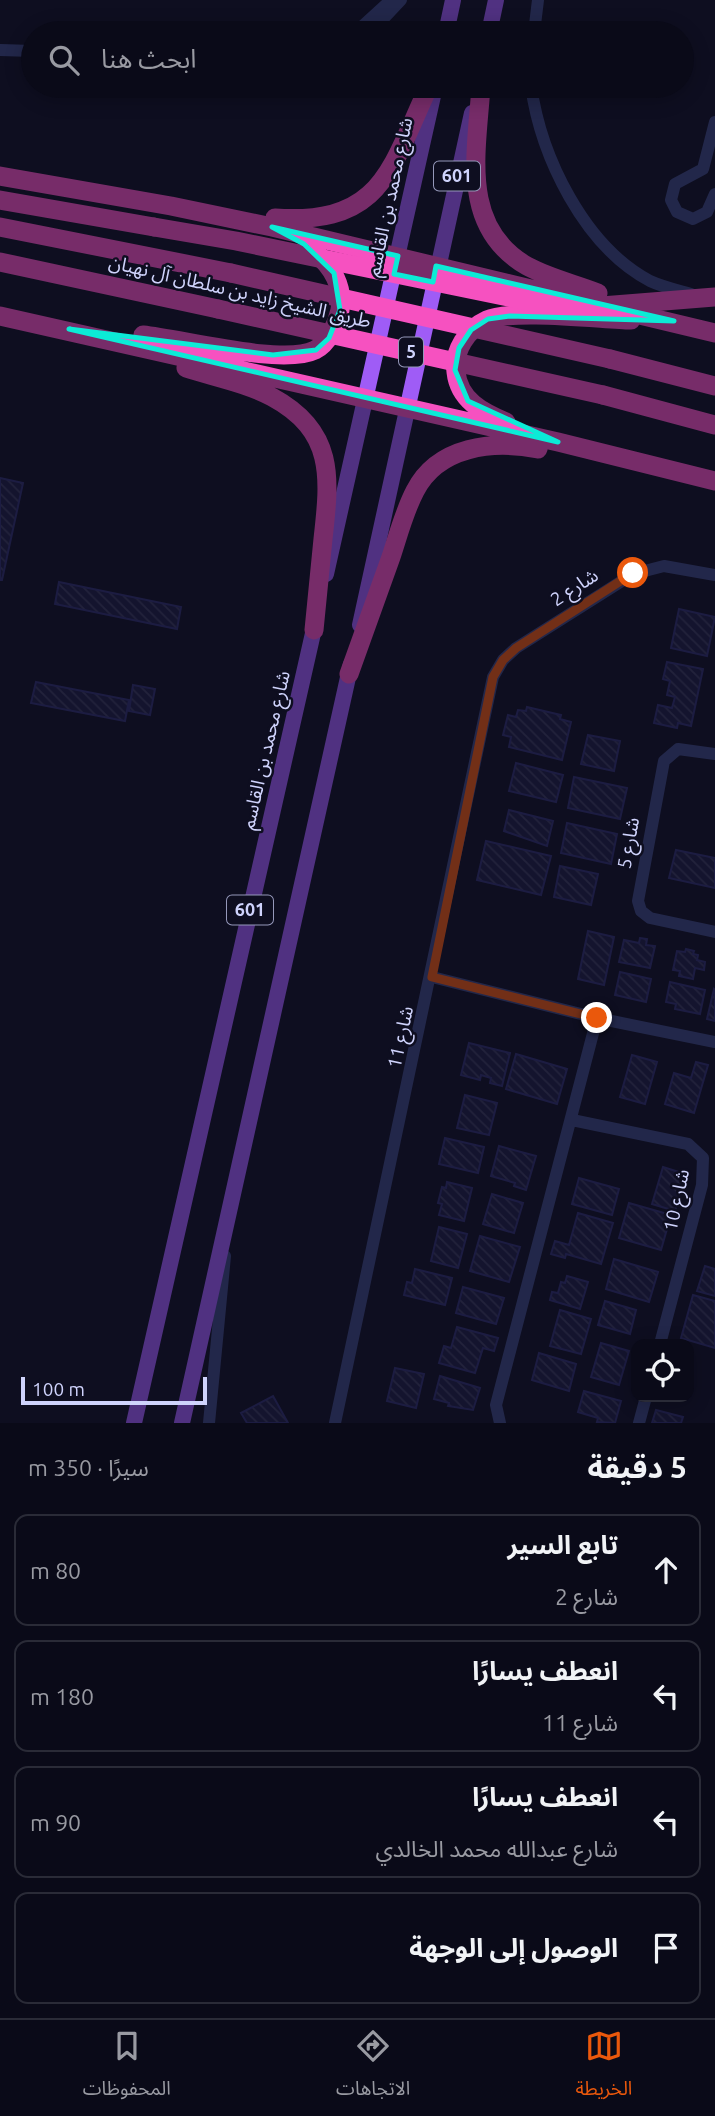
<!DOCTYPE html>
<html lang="ar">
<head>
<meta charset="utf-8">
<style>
	:root { --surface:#0a0a18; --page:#131321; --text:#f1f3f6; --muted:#999aa2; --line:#2a2b37; --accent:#ea580c }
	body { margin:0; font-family:Ubuntu,"Noto Sans Arabic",sans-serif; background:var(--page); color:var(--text); direction:rtl }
	.controls { position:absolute; right:21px; bottom:21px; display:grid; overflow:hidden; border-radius:14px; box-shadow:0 4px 18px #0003 }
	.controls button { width:63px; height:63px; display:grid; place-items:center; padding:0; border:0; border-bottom:2px solid var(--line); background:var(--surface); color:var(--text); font:35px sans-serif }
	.scale { position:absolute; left:21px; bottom:18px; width:186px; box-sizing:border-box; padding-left:7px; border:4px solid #cfd3fc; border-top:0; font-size:19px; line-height:24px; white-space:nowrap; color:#cfd3fc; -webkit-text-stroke:5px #0e0e20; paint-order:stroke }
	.stop { position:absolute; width:21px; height:21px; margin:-16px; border:5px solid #ea580c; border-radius:50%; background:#fff }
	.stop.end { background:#ea580c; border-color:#fff; box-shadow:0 2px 7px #0008 }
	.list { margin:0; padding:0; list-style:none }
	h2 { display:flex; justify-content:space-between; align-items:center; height:91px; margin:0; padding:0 28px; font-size:30px }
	h2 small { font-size:23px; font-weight:400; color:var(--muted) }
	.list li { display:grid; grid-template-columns:46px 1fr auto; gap:21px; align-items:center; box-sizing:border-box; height:112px; margin:0 14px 14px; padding:0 14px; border:2px solid var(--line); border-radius:14px }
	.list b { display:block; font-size:26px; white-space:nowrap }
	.list p { margin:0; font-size:23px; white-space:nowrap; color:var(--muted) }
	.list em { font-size:23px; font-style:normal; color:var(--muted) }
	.icon { flex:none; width:38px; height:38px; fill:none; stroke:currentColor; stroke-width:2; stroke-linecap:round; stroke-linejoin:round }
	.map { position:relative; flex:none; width:715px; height:1423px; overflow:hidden; direction:ltr }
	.search { position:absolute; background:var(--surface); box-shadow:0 4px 18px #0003; left:21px; right:21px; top:21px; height:77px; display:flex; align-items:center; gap:18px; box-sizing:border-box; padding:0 24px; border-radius:38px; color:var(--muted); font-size:26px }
	.sheet { height:595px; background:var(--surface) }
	nav { display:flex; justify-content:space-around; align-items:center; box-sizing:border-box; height:98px; border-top:2px solid var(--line); background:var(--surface); font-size:19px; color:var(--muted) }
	nav a { display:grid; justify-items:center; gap:4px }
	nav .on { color:var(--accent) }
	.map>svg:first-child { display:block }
</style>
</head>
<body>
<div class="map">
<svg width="715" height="1423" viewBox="0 0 715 1423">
	<defs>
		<pattern id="building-back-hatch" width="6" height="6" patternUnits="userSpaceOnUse" patternTransform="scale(1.75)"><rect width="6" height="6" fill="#1b1b3f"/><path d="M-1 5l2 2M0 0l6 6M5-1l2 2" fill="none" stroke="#3b3b5c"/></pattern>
	</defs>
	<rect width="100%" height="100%" fill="#0e0e20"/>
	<!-- building -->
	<path fill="url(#building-back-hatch)" stroke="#2e2e6a" stroke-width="2" d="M 0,478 L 23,483 L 2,580 L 0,580 Z
		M 59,582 L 181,607 L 177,629 L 55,604 Z
		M 679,609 L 715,617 L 707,656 L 671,648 Z
		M 667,662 L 703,669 L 691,726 L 678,723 L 677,728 L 654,723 L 658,705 L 672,708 L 675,697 L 667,695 L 670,681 L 663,679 Z
		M 36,682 L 129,700 L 125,721 L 31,703 Z
		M 133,685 L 155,689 L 150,715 L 129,711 Z
		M 527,707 L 561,715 L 560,719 L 571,722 L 562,760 L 509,747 L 511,737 L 503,735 L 508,715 L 516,717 L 518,710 L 526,711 Z
		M 588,735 L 620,741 L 614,771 L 581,764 Z
		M 516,763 L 563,775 L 556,802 L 509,791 Z
		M 574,777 L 627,788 L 620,819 L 568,808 Z
		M 509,810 L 553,821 L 547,846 L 504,831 Z
		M 567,823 L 617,834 L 611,864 L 561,853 Z
		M 486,841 L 551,856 L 541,895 L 477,880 Z
		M 676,850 L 715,858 L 715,888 L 669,878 Z
		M 560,866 L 598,874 L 591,905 L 554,897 Z
		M 588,931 L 614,937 L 604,985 L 578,979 Z
		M 640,938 L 647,939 L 646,945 L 655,946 L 650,968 L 619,962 L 624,940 L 639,943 Z
		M 686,949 L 694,951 L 693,954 L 698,955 L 697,960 L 705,962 L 704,970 L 695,968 L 693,979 L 679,976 L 680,971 L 673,970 L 677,951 L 685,952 Z
		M 620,972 L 651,979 L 646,1002 L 615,995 Z
		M 670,982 L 705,990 L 700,1014 L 675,1009 L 676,1004 L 666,1002 Z
		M 714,989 L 715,990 L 715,1021 L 707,1019 Z
		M 469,1043 L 510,1053 L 502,1086 L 490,1083 L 491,1078 L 481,1075 L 480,1080 L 461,1075 Z
		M 516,1054 L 567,1069 L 557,1104 L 506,1089 Z
		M 632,1055 L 657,1062 L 645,1104 L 620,1097 Z
		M 696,1062 L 708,1065 L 694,1113 L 665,1104 L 674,1073 L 691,1078 Z
		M 465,1095 L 497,1103 L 489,1135 L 457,1128 Z
		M 445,1138 L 484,1147 L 478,1173 L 439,1164 Z
		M 499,1146 L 536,1156 L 526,1190 L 514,1186 L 515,1183 L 491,1176 Z
		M 663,1167 L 685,1174 L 675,1211 L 652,1204 Z
		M 579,1178 L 619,1189 L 612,1215 L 572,1204 Z
		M 447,1182 L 472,1188 L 464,1221 L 439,1215 L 442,1204 L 438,1203 L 442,1187 L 446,1188 Z
		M 492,1194 L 523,1203 L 514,1233 L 483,1224 Z
		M 629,1203 L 671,1215 L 661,1250 L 619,1238 Z
		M 578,1213 L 613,1223 L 601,1264 L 566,1254 L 565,1258 L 551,1254 L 555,1241 L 569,1245 Z
		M 439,1227 L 467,1234 L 458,1268 L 431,1261 Z
		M 480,1236 L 520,1247 L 509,1282 L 470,1271 Z
		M 614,1259 L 658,1272 L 649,1302 L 606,1289 Z
		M 705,1266 L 715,1269 L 715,1296 L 697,1291 Z
		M 415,1269 L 452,1278 L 445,1305 L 404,1295 L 407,1282 L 412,1283 Z
		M 567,1276 L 588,1282 L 580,1309 L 550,1300 L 552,1292 L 558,1293 L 561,1282 L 565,1283 Z
		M 463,1287 L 504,1298 L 496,1324 L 456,1313 Z
		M 693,1295 L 715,1301 L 715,1348 L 681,1338 Z
		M 605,1301 L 636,1310 L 630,1334 L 598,1325 Z
		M 560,1310 L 591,1319 L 581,1354 L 550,1346 Z
		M 457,1327 L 498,1338 L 494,1351 L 483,1348 L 475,1373 L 439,1363 L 444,1346 L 451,1348 Z
		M 601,1343 L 629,1351 L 619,1385 L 591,1377 Z
		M 539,1353 L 576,1364 L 569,1391 L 532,1380 Z
		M 395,1368 L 424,1374 L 416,1408 L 387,1401 Z
		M 440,1376 L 480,1388 L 473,1410 L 448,1406 L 449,1403 L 434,1399 Z
		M 584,1391 L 621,1401 L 615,1423 L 597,1422 L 598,1418 L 578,1412 Z
		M 273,1396 L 288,1423 L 247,1423 L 241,1413 Z
		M 656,1410 L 683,1417 L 681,1423 L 652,1423 Z"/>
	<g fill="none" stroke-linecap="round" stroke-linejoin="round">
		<!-- minor -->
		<path stroke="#3b467c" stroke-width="12" d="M 355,33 L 391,0
			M 370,33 L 401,0
			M 534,33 L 538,0
			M 0,50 L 33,51
			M 531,86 C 541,157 584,246 650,281 C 663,287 677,290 691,294
			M 715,122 L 703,169 L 675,184 L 671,200 L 677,212 L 693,219 L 707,212 L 715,194
			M 715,754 L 678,749 L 664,761 L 638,901 L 641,911 L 650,918 L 715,932
			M 432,977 L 597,1018 L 715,1042
			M 572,1120 L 688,1144 L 703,1158 L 702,1185 L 660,1344
			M 209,1423 L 225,1256
			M 335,1423 L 493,677 L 503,660 L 516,648 L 633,574 L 664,566 L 715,575
			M 500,1423 L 496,1405 L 597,1018
			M 639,1423 L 646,1397"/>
		<!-- major -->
		<path stroke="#9f5cf6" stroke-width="16" d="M 446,33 L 453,0
			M 489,33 L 496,0
			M 326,574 L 435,87
			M 360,625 L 472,113
			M 134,1423 L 316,620
			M 182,1423 L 351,664"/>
		<!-- highway -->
		<path stroke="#f651c0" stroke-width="19" d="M 481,86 C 477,151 459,227 527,266 C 549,278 575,284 598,293
			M 0,176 L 171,206 L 272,227 L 715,333
			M 0,200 L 154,227
			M 275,218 C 383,225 390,169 429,86
			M 0,227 L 231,273
			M 0,262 L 218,309
			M 0,316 L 558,442 L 715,481
			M 143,335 C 182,339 283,366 315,350 C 328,344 337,324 340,310 C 344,287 332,266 315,253
			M 610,359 L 715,386
			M 186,368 C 214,377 246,383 272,397 C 335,431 330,477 323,539 C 320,569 317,600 314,630
			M 603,395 L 715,425
			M 506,422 C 482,412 459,400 456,372 C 453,351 467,329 487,320 C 512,309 599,319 631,320
			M 349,674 C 363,635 377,596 391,557 C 398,536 404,512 415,491 C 438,446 493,440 538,449"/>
		<!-- highway-bridge -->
		<path stroke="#f651c0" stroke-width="19" d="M 154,227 L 236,241 L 542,304 L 589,307 L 715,297
			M 231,273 L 610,359
			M 218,309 L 603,395"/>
	</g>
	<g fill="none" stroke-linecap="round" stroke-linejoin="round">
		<!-- route -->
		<path stroke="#ea580c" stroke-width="9" d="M 597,1018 L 432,977 L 493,677 L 503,660 L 516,648 L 633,573"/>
	</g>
	<!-- marked area -->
	<path d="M0 0H715V1423H0ZM 272,227 L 398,256 L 394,274 L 433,282 L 436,266 L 674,321 L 510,316 L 488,319 L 471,330 L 459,348 L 455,370 L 468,401 L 558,442 L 69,329 L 273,355 L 316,350 L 329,338 L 340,310 L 334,273 L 304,244 Z" fill="#0e0e20" fill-opacity=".55" fill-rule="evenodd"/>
	<path fill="none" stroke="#0cebd6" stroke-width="5" stroke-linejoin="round" d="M 272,227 L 398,256 L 394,274 L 433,282 L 436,266 L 674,321 L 510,316 L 488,319 L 471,330 L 459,348 L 455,370 L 468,401 L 558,442 L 69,329 L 273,355 L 316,350 L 329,338 L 340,310 L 334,273 L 304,244 Z"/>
	<g text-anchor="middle" stroke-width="5" stroke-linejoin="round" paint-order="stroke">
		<!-- shield labels -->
		<g fill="#0e0e20" stroke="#9598ba" stroke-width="2">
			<rect x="434" y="161.5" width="46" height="29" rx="5"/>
			<rect x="399" y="337.5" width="24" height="29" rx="5"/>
			<rect x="227" y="895.5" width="46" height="29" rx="5"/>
		</g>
		<g font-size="18" font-weight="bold" fill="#cfd3fc">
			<text x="457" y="182">601</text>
			<text x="411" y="358">5</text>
			<text x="250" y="916">601</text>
		</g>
		<!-- street labels -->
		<g font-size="19" fill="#cfd3fc" stroke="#0e0e20">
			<text transform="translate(389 197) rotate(-78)" y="7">شارع محمد بن القاسم</text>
			<text transform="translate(240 291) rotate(13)" y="7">طريق الشيخ زايد بن سلطان آل نهيان</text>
			<text transform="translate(574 587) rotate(-33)" y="7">شارع 2</text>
			<text transform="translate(265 750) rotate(-77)" y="7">شارع محمد بن القاسم</text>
			<text transform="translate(628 843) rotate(-80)" y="7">شارع 5</text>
			<text transform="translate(400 1037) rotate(-78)" y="7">شارع 11</text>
			<text transform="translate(676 1200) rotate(-78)" y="7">شارع 10</text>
		</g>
	</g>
</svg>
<div class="controls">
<button><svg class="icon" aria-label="locate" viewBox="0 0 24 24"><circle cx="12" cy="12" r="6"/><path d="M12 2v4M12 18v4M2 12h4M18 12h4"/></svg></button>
</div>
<div class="scale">100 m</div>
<div class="stop" style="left:633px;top:573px"></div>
<div class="stop end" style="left:597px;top:1018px"></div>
<div class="search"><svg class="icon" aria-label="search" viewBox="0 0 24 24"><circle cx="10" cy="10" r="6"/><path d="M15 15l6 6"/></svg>ابحث هنا</div>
</div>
<section class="sheet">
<h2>5 دقيقة<small>سيرًا · 350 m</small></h2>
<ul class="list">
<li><svg class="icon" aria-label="ahead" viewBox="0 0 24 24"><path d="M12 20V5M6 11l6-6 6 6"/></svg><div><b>تابع السير</b><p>شارع 2</p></div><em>80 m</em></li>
<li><svg class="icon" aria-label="left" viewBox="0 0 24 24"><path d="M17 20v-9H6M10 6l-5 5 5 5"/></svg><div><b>انعطف يسارًا</b><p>شارع 11</p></div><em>180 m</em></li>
<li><svg class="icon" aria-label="left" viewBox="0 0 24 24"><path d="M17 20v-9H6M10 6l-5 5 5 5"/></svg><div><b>انعطف يسارًا</b><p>شارع عبدالله محمد الخالدي</p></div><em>90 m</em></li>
<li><svg class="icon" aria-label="arrive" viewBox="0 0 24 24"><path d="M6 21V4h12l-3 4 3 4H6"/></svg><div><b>الوصول إلى الوجهة</b></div></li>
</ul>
</section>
<nav>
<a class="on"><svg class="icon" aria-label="map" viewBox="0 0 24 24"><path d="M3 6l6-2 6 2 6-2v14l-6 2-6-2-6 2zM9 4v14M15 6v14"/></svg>الخريطة</a>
<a><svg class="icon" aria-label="directions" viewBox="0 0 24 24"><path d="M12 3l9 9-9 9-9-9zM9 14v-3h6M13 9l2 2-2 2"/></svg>الاتجاهات</a>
<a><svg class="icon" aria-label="saved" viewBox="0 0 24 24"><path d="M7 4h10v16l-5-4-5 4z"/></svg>المحفوظات</a>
</nav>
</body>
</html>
